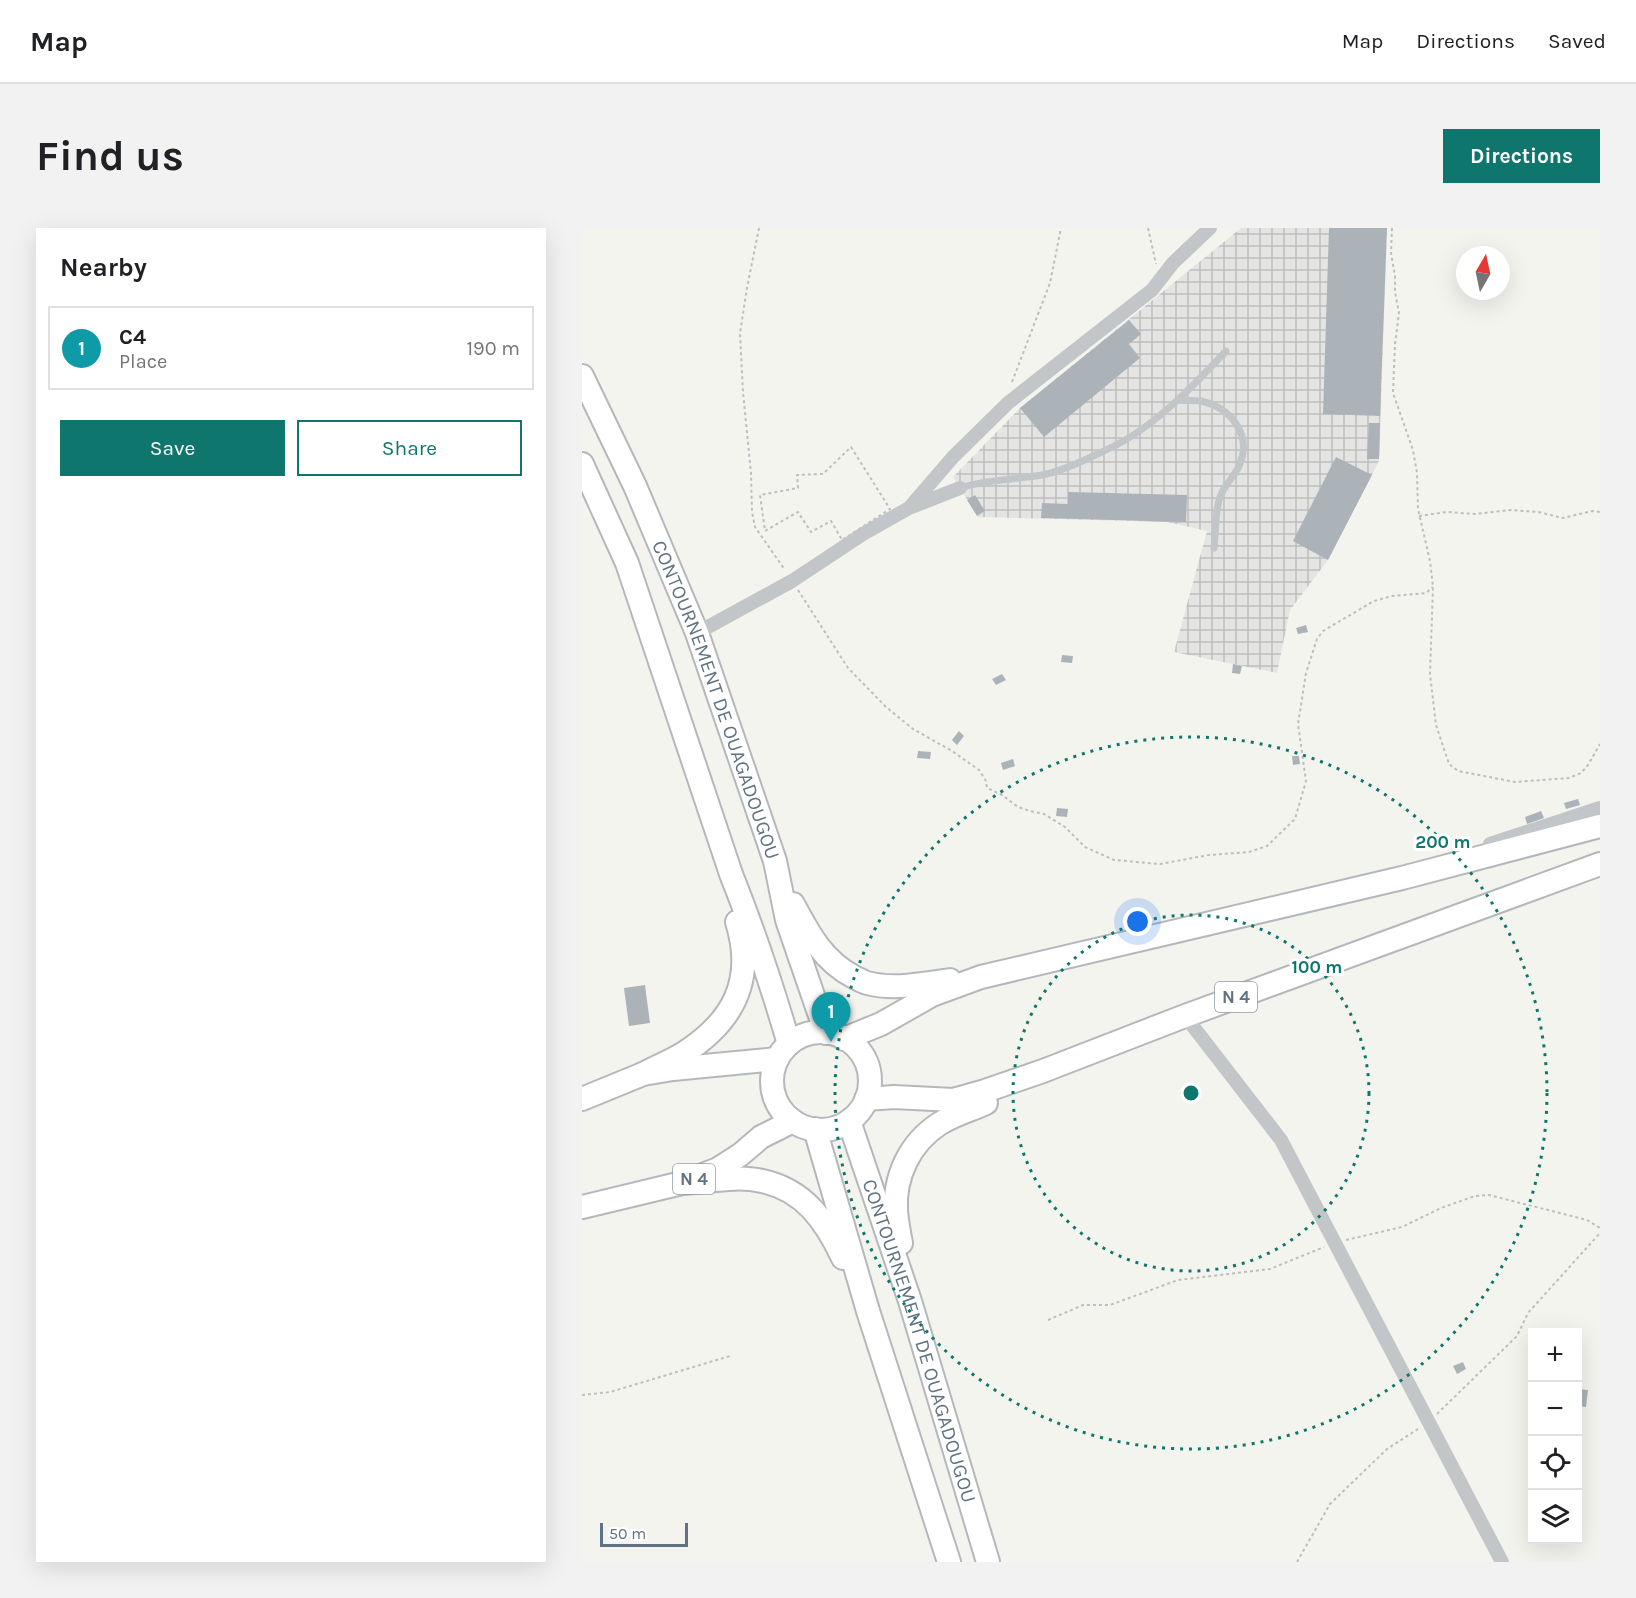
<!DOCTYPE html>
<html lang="en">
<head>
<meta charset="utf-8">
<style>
	:root { --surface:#fff; --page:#f2f2f2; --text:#202124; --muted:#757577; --line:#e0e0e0; --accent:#0f766e }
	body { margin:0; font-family:Karla,sans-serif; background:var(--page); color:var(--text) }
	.controls { position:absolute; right:18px; bottom:18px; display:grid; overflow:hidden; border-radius:0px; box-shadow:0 6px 24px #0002 }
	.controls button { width:54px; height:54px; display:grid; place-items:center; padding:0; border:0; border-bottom:2px solid var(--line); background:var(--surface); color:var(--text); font:30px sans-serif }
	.compass { position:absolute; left:874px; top:18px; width:54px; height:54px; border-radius:50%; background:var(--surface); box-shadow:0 6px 24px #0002; rotate:9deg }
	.scale { position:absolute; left:18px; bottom:15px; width:88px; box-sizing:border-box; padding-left:6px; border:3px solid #617382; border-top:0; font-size:16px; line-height:21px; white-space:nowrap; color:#617382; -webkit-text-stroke:4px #fff; paint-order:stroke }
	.you { position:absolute; left:556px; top:694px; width:21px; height:21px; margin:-15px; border:4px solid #fff; border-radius:50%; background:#1a73e8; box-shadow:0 0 0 9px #1a73e833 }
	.badge { display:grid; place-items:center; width:39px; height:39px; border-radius:50%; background:var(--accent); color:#fff; font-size:20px; font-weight:700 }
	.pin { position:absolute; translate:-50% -50px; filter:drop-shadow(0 2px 3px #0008) }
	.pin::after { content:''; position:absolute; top:32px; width:21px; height:18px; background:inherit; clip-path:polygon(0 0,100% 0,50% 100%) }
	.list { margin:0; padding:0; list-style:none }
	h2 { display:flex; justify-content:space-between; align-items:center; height:78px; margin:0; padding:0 24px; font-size:26px }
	h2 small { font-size:20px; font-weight:400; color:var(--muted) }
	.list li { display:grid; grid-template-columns:39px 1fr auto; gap:18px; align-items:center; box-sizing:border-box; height:84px; margin:0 12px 12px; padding:0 12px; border:2px solid var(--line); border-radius:0px }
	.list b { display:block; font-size:22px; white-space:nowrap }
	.list p { margin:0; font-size:20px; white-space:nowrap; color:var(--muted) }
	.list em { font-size:20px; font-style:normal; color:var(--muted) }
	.actions { display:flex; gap:12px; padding:18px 24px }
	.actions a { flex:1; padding:14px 0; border:2px solid var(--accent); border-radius:0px; text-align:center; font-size:21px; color:var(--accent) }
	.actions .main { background:var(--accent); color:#fff }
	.icon { flex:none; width:33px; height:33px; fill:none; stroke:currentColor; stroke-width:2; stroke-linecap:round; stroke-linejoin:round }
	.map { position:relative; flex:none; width:1018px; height:1334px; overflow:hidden; border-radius:0px }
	header { display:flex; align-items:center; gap:36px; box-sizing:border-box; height:84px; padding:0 30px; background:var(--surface); border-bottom:2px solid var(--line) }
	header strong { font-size:28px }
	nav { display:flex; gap:33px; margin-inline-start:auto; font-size:21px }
	.intro { display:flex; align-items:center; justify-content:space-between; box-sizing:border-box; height:144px; padding:0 36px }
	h1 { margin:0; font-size:42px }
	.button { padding:15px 27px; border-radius:0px; background:var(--accent); color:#fff; font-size:21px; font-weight:700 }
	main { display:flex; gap:36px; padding:0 36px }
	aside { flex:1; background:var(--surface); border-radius:0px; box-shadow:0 6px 24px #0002 }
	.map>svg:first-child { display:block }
</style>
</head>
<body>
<header>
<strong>Map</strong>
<nav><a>Map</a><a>Directions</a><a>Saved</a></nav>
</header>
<div class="intro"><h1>Find us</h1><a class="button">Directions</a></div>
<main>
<aside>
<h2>Nearby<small></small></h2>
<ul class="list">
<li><span class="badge" style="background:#0f9aa8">1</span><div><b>C4</b><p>Place</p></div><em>190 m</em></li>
</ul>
<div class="actions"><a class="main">Save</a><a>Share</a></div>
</aside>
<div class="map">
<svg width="1018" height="1334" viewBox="0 0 1018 1334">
	<defs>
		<pattern id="industrial-grid" width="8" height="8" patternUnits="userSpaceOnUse" patternTransform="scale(1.5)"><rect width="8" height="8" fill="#e4e5e3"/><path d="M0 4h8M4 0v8" fill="none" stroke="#bcbebd"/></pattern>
	</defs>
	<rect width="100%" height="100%" fill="#f4f4ef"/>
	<!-- industrial -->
	<path fill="url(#industrial-grid)" d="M 659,0 L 805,0 L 797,233 L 746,332 L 708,382 L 695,445 L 592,424 L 625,303 L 585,294 L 396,289 L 371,249 L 438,180 Z"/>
	<!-- building -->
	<path fill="#abb3b8" d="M 747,0 L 805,0 L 798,188 L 741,186 Z
		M 547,92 L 559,106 L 547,116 L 558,130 L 462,209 L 438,180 Z
		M 787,195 L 798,195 L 797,231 L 785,231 Z
		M 754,229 L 790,247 L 746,332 L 711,313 Z
		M 486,264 L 605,267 L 604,294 L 459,290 L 460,275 L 486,276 Z
		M 393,267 L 403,283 L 395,288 L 385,272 Z
		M 724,397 L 726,404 L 716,406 L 714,400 Z
		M 480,427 L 491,428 L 490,435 L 479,434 Z
		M 651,436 L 660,438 L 658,446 L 650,445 Z
		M 420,446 L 424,452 L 414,457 L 410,451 Z
		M 377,503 L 382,508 L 375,517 L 370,512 Z
		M 336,523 L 349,524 L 348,531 L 335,530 Z
		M 710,528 L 717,528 L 718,536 L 711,537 Z
		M 431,531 L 433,538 L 421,542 L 419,535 Z
		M 996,571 L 998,577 L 984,581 L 982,575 Z
		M 475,580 L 486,581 L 485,589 L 474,588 Z
		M 959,583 L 962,590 L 945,596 L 943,589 Z
		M 63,757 L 68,795 L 47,798 L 42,760 Z
		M 881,1134 L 884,1141 L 875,1146 L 871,1138 Z
		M 996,1161 L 1006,1162 L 1004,1179 L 996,1178 Z"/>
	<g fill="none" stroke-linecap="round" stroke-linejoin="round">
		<defs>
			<g id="trunk">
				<path id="s1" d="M 0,148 L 53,258 L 115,405 L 193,633 L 205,692 L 244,805"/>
				<path d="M 0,236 L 45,335 L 149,646 C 171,701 190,758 207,816"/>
				<path d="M 211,676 C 227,706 241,733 272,749 C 276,751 281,754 285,755 C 311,762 342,756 368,752"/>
				<circle cx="239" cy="853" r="49"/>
				<path d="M 262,811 L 299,796 L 350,767 L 399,749 L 820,650 L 1018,598"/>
				<path d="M 61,846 C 74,839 89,833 102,825 C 152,793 173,752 155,694"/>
				<path d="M 0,871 L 61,846 L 91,841 L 195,831"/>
				<path d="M 284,871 L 312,869 L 371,872 L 403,863 L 461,843 L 603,788 L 1018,636"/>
				<path id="s2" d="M 267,893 L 328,1073 L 406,1334"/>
				<path d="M 233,901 L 286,1083 L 367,1334"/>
				<path d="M 100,955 C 126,954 154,947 180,953 C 222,962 243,992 261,1030"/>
				<path d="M 0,979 L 100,955 L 136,941 L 158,927 L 179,909 L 211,893"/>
				<path d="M 319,1015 C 317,1005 315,994 314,983 C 312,948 328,915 357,896 C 371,887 389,882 404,875"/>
			</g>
		</defs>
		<!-- trunk casing -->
		<use href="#trunk" stroke="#b5b8bb" stroke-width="26"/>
		<!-- path -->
		<path stroke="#bcbec0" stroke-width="2" stroke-dasharray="3 3" stroke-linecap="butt" d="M 177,0 L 165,60 L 158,105 L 161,164 L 169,245 L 170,284 L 173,299 L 203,342
			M 566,0 L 574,36
			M 810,0 L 809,25 L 813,48 L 813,64 L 817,85 L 813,116 L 811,165 L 831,222 L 835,245 L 836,281 L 848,333 L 851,359 L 848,446 L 854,497 L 867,536 L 876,543 L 933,554 L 987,550 L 999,545 L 1006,537 L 1018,516
			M 430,154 L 468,55 L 479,0
			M 269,219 L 308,281 L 260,312 L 249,293 L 229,304 L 216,284 L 183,303 L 178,267 L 216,260 L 215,247 L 241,246 Z
			M 837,288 L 865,284 L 893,286 L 929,282 L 956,284 L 981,290 L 1010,283 L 1018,284
			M 216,362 L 266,440 L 304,479 L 331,501 L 370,523 L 397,542 L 404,553 L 405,560 L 420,567 L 436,579 L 448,583 L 462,586 L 483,599 L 503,619 L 532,632 L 578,636 L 627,627 L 667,624 L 685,618 L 713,591 L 724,553 L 716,496 L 724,445 L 735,411 L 741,403 L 792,373 L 810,368 L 844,365 L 851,359
			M 764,1012 L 820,999 L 859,980 L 893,968 L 907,967 L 1005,992 L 1018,1000
			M 466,1092 L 501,1077 L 528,1077 L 596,1052 L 688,1041 L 742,1019
			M 0,1167 L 28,1164 L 148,1128
			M 855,1186 L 935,1108 L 946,1085 L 1018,1005
			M 715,1334 L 748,1276 L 805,1221 L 836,1201"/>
		<!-- service -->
		<path stroke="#c3c6c9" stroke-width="7" d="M 596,172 C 603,173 611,172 619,173 C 649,180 671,207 657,238 C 652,249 642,257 638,269 C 633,283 634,304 632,320
			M 378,260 C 405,251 432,252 460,247 C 476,244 492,237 507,230 C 517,225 527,221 536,216 C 576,195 613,156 644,123"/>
		<!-- minor -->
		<path stroke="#c3c6c9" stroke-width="14" d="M 327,280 L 371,229 L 426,175 L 570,62 L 591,35 L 628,0
			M 115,405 L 210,353 L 281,306 L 327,280 L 378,260
			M 908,616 L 1018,580
			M 603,788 L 699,912 L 920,1334"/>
		<!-- trunk -->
		<use href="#trunk" stroke="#fff" stroke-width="22"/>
	</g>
	<!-- distance rings -->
	<g fill="none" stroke="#0f766e" stroke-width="3" stroke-dasharray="3 6">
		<circle cx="609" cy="865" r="178"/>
		<circle cx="609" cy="865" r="356"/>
	</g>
	<g text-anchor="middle" stroke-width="6" stroke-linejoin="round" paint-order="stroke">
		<!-- shield labels -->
		<g fill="#fff" stroke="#909da8" stroke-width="1.5">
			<rect x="633" y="754" width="42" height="30" rx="4.5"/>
			<rect x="91" y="936" width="42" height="30" rx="4.5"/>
		</g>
		<g font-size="18" font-weight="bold" fill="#617382">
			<text x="654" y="775">N 4</text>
			<text x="112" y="957">N 4</text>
		</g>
		<!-- street labels -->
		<g font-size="20" fill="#617382" stroke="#fff">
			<text dy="7" stroke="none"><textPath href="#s1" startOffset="351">CONTOURNEMENT DE OUAGADOUGOU</textPath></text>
			<text dy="7" stroke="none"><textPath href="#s2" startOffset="231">CONTOURNEMENT DE OUAGADOUGOU</textPath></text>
		</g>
	</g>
	<circle cx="609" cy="865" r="9" fill="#0f766e" stroke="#fff" stroke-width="3"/>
	<g font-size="18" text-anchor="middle" font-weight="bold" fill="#0f766e" stroke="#fff" stroke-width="6" stroke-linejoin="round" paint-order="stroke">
		<text x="861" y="620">200 m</text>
		<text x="735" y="745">100 m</text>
	</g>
</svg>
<div class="controls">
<button>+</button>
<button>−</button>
<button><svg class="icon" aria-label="locate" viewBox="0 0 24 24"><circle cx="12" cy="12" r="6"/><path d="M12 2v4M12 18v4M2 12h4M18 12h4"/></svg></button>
<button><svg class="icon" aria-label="layers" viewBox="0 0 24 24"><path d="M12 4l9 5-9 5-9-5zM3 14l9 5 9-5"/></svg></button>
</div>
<svg class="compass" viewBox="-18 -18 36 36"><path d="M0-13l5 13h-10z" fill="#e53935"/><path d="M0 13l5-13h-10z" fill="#757577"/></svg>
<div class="scale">50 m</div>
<div class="you"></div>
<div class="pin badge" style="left:249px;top:814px;background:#0f9aa8">1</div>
</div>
</main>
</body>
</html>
